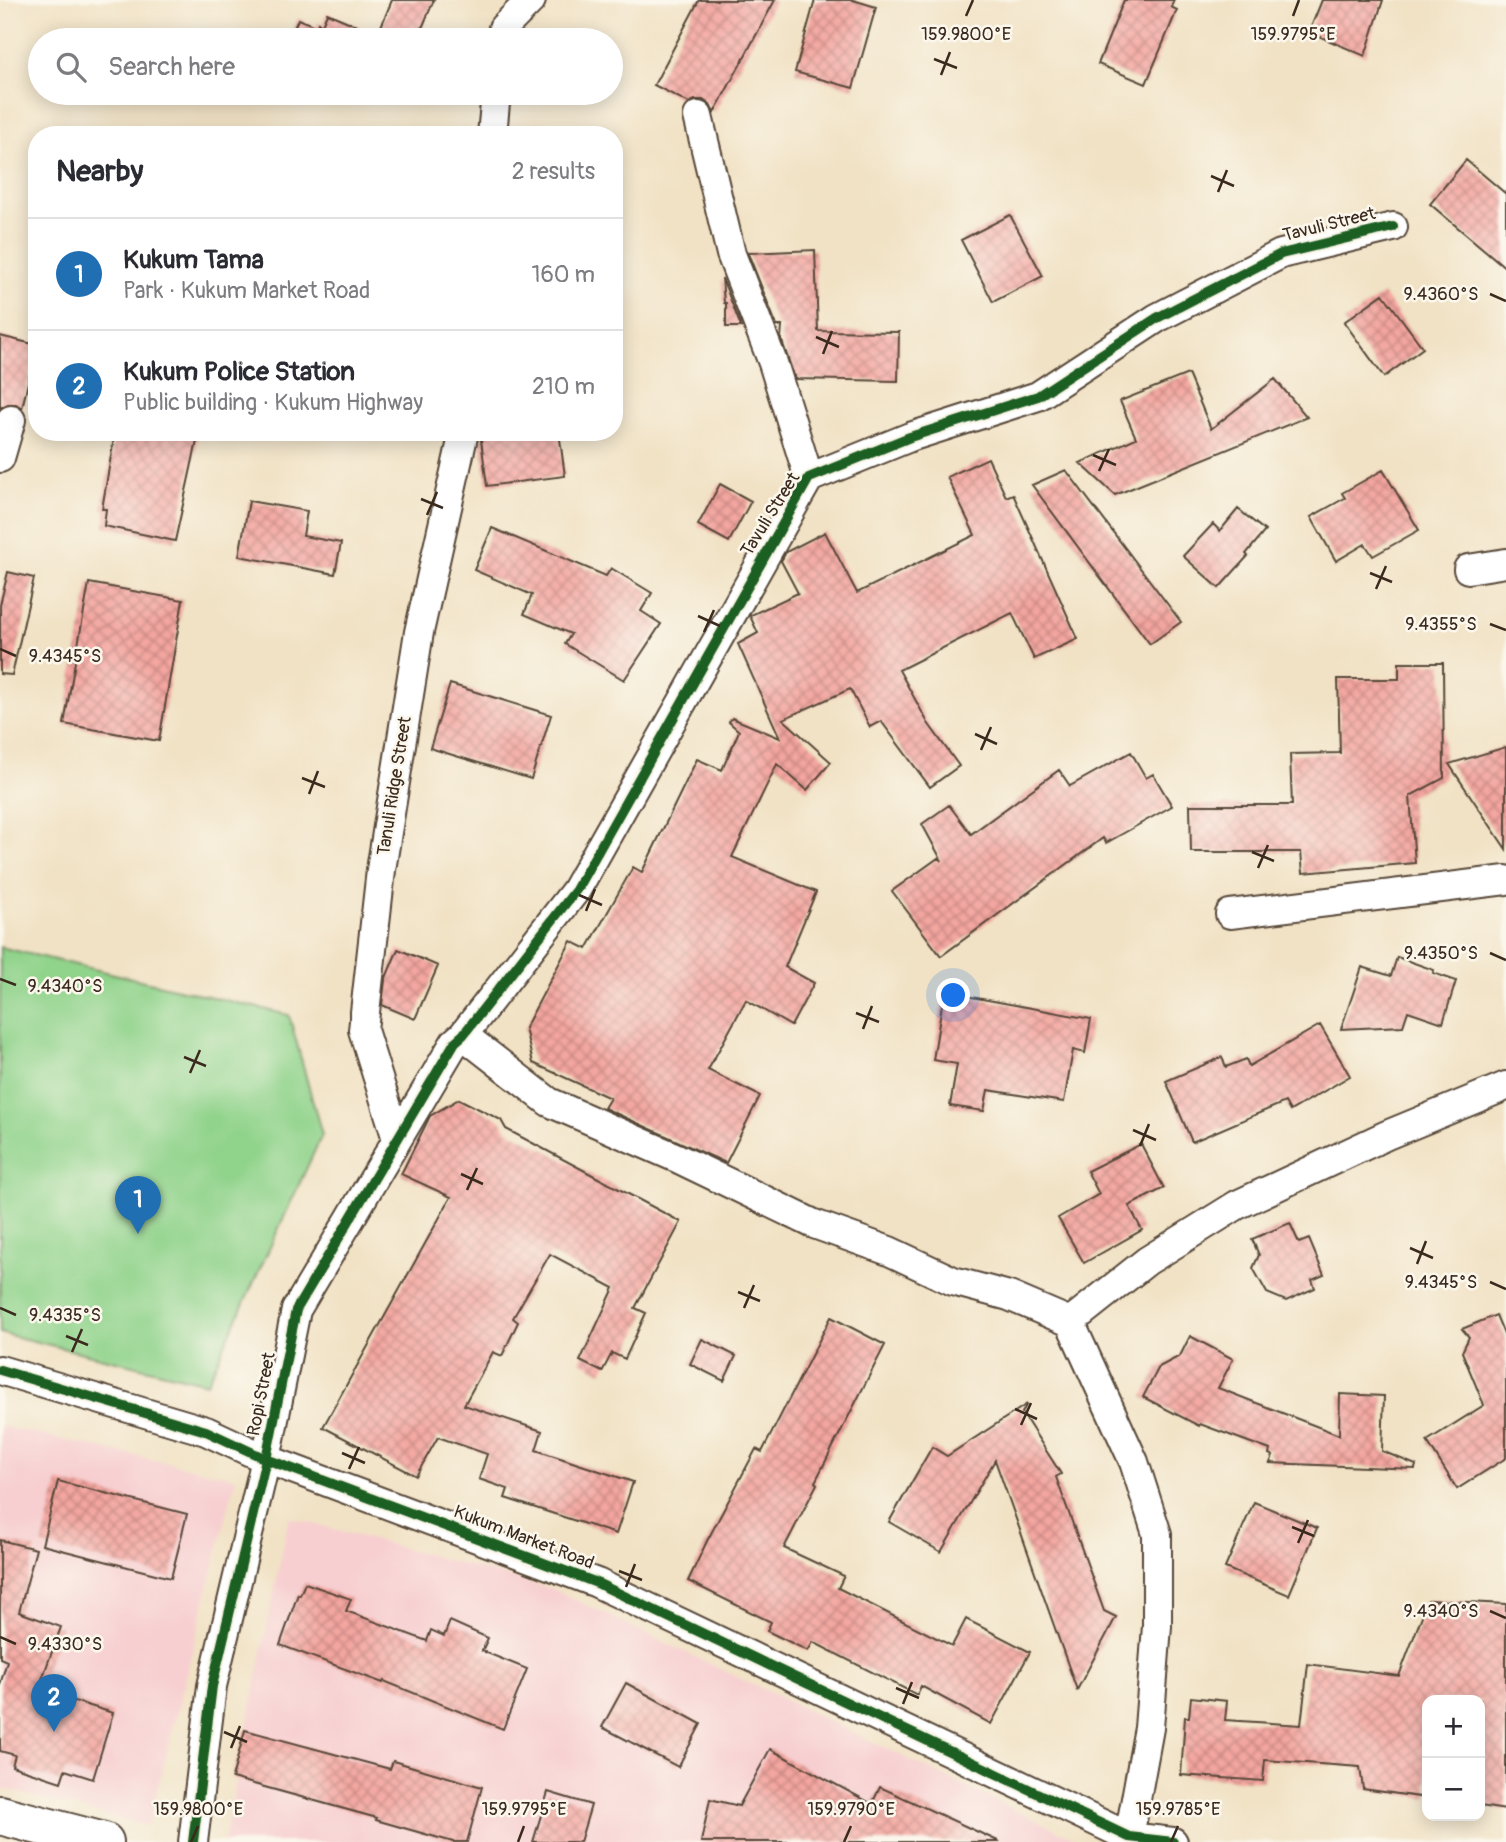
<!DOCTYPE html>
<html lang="en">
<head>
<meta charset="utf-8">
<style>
	:root { --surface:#fff; --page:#f2f2f3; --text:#2b2b33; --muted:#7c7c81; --line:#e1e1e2; --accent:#1f6fb2 }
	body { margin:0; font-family:Pangolin,sans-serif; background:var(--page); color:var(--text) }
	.controls { position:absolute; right:21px; bottom:21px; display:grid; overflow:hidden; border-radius:14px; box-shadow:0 4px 18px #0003 }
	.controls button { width:63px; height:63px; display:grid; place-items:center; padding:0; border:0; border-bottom:2px solid var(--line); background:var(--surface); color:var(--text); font:35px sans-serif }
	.you { position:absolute; left:954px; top:996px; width:24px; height:24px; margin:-18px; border:5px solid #fff; border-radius:50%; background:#1a73e8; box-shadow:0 0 0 10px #1a73e833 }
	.badge { display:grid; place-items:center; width:46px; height:46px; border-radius:50%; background:var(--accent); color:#fff; font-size:23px; font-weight:700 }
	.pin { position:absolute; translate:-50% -58px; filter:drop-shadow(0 2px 4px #0008) }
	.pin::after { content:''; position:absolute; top:37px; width:24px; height:21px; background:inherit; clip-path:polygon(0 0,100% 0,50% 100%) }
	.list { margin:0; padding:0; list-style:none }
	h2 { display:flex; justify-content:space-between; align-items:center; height:91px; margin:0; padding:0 28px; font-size:30px }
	h2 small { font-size:23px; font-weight:400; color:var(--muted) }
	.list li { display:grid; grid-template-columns:46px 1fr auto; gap:21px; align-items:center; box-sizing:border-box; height:112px; padding:0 28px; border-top:2px solid var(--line) }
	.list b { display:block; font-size:26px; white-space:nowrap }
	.list p { margin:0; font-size:23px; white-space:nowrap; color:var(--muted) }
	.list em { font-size:23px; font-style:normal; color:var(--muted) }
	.icon { flex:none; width:38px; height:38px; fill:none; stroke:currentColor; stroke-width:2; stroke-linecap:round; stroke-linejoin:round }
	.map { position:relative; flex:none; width:1506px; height:1842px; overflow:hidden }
	.search { position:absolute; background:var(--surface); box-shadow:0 4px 18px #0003; left:28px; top:28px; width:595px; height:77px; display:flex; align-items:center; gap:18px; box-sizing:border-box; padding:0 24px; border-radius:38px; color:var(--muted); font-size:26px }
	.panel { position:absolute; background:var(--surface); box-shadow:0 4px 18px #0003; left:28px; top:126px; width:595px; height:315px; border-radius:28px }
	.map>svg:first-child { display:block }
</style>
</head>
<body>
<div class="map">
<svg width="1506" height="1842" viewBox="0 0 1506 1842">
	<defs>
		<pattern id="building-cross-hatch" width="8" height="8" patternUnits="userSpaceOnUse" patternTransform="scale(1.75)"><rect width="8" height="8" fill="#f4a6a0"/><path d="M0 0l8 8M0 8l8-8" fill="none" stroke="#c78782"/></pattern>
	</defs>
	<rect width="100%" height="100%" fill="#fbf7ec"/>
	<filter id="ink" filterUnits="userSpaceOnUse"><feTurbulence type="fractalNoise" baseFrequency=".0143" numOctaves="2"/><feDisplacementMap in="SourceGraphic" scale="14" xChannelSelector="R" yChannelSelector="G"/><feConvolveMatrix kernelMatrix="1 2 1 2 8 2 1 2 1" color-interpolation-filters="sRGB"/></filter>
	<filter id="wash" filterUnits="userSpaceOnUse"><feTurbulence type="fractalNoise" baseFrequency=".00686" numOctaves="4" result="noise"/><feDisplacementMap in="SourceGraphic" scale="28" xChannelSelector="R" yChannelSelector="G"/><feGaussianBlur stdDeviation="1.57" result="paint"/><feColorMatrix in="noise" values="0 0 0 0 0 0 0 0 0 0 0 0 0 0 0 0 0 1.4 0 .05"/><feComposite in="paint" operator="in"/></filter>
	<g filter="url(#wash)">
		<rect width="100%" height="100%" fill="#f1e2c5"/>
		<!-- built -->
		<path fill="#f7cfd0" d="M 0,1426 L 236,1478 L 148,1826 L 0,1788 Z
			M 289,1517 L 553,1589 L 1082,1842 L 224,1842 Z"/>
		<!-- green -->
		<path fill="#90d38b" stroke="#667e54" stroke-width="2" d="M 0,947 L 289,1015 L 322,1135 L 207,1383 L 0,1333 Z"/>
		<g id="blocks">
			<!-- building -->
			<path fill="url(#building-cross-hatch)" d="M 392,0 L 434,0 L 417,40 L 406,40 L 380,29 Z
				M 699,0 L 775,0 L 714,113 L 710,105 L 703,100 L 695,100 L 689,103 L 654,85 Z
				M 815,0 L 853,0 L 876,7 L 853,88 L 795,72 Z
				M 1124,0 L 1174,0 L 1171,7 L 1177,10 L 1146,84 L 1098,64 Z
				M 1322,0 L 1383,0 L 1365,56 L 1309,32 Z
				M 327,13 L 377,34 L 374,40 L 289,40 L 298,19 L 317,27 L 318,23 L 322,25 Z
				M 1466,160 L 1506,194 L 1506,268 L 1430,204 Z
				M 1010,215 L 1043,276 L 993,302 L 961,240 Z
				M 815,250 L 818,331 L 899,332 L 898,381 L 795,379 L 781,338 L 782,326 L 777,326 L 748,253 Z
				M 722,278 L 741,327 L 726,327 L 726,303 L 724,303 Z
				M 1383,294 L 1423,348 L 1384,377 L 1344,322 Z
				M 0,336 L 37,345 L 22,408 L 16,404 L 8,404 L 0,408 Z
				M 1188,374 L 1211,429 L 1275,379 L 1307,417 L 1115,495 L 1080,463 L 1136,438 L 1120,401 Z
				M 115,432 L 199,432 L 175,541 L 104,526 L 106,509 L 102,509 Z
				M 480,432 L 559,432 L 565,476 L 487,486 Z
				M 988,458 L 1006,497 L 1013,494 L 1078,639 L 1034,659 L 1012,613 L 899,670 L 928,723 L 959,766 L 930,787 L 881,721 L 870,727 L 850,689 L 783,719 L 831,762 L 807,790 L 777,764 L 732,857 L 816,892 L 785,967 L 814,983 L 791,1026 L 746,1000 L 708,1070 L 760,1096 L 726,1163 L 604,1108 L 610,1098 L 533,1063 L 525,1028 L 571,941 L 587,949 L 633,867 L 642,872 L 697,759 L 722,770 L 739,731 L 729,722 L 732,718 L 780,738 L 738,644 L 758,633 L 750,616 L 751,615 L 798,593 L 781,561 L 786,552 L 825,532 L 857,593 L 975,535 L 947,477 Z
				M 1066,470 L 1181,622 L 1150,644 L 1032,485 Z
				M 1383,470 L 1419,530 L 1373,556 L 1365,544 L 1336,561 L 1311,517 L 1345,498 L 1342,493 Z
				M 720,484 L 751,501 L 729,542 L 698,525 Z
				M 249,501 L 307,511 L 303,536 L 341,543 L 335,574 L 239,556 Z
				M 1238,509 L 1265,531 L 1246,554 L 1248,556 L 1219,588 L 1183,556 L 1213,524 L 1220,531 Z
				M 492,528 L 606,576 L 611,568 L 652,593 L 641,611 L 661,624 L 624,680 L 565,644 L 571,634 L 524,614 L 532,595 L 474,570 Z
				M 8,572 L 34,578 L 12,675 L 0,674 L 0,605 Z
				M 89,583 L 183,600 L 159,741 L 64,724 Z
				M 1399,663 L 1443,663 L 1444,778 L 1410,796 L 1415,863 L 1303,873 L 1301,852 L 1191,852 L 1190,805 L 1292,805 L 1290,754 L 1340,753 L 1338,679 L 1399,679 Z
				M 450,684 L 551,715 L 531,779 L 430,748 Z
				M 1506,747 L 1506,849 L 1449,764 Z
				M 1131,752 L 1146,778 L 1153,774 L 1172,806 L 1106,843 L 1103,838 L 941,956 L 892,891 L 938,858 L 942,861 L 922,824 L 949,805 L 971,834 L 1059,770 L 1070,786 Z
				M 398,949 L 438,966 L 415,1019 L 382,1005 L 385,980 Z
				M 1397,957 L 1434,970 L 1433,973 L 1456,981 L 1443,1023 L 1408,1011 L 1403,1026 L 1341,1029 L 1362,967 L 1391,976 Z
				M 944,992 L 1091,1019 L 1085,1053 L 1073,1050 L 1064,1102 L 988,1090 L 984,1111 L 950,1106 L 957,1064 L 933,1060 Z
				M 1320,1025 L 1350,1076 L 1290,1111 L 1285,1102 L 1192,1142 L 1166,1081 L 1222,1057 L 1226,1067 L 1246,1059 L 1249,1066 Z
				M 459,1099 L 501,1120 L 506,1129 L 681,1222 L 635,1308 L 646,1313 L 625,1359 L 612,1353 L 602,1372 L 580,1361 L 614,1288 L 550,1254 L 513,1318 L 518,1322 L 502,1356 L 493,1352 L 464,1405 L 542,1431 L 536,1450 L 633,1482 L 616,1534 L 505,1498 L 508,1489 L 479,1479 L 487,1454 L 438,1437 L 416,1476 L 323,1427 L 451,1197 L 401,1174 L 430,1116 Z
				M 1141,1144 L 1164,1188 L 1129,1206 L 1142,1230 L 1084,1263 L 1058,1218 L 1099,1194 L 1087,1171 Z
				M 1290,1223 L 1299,1243 L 1309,1239 L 1324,1275 L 1312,1280 L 1315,1288 L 1286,1301 L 1267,1293 L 1253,1268 L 1259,1255 L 1252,1239 Z
				M 1496,1315 L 1506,1339 L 1506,1458 L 1457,1489 L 1427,1441 L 1484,1405 L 1462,1352 L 1469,1337 L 1462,1329 Z
				M 831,1317 L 885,1345 L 815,1482 L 817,1484 L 784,1548 L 844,1576 L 838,1588 L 952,1646 L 966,1619 L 1030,1652 L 991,1724 L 921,1686 L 917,1695 L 813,1642 L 808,1651 L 767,1631 L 771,1622 L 688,1581 L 707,1541 L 756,1449 L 762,1452 Z
				M 1190,1336 L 1233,1359 L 1218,1388 L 1339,1435 L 1340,1394 L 1384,1396 L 1382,1451 L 1416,1465 L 1415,1469 L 1270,1463 L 1273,1456 L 1269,1454 L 1270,1450 L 1200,1424 L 1199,1426 L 1143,1397 L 1159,1367 L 1180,1356 Z
				M 702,1339 L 736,1356 L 724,1381 L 690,1364 Z
				M 1027,1404 L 1022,1413 L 1061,1474 L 1056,1477 L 1104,1611 L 1116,1617 L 1077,1690 L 995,1460 L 941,1552 L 889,1522 L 932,1447 L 947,1456 Z
				M 58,1481 L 187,1514 L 171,1578 L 42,1545 Z
				M 1254,1502 L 1317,1528 L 1289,1595 L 1225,1568 Z
				M 0,1540 L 36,1549 L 19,1612 L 61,1627 L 38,1690 L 113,1713 L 93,1779 L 65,1770 L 61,1782 L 12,1766 L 15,1755 L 0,1751 L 0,1685 L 7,1661 L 0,1658 Z
				M 305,1583 L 351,1599 L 346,1611 L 427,1641 L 431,1630 L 444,1636 L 450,1621 L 488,1638 L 482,1651 L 527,1669 L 503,1729 L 384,1681 L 383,1683 L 280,1645 L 298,1594 L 300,1595 Z
				M 1428,1600 L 1506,1604 L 1506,1810 L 1480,1806 L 1480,1700 L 1427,1700 L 1427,1798 L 1363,1789 L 1360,1767 L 1265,1760 L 1263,1781 L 1181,1775 L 1185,1717 L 1189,1717 L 1191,1697 L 1227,1701 L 1225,1720 L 1301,1725 L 1308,1664 L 1399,1676 Z
				M 626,1683 L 701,1724 L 678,1767 L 602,1727 Z
				M 245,1730 L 390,1769 L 393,1761 L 482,1787 L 467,1842 L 453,1842 L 376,1820 L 377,1818 L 232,1778 Z
				M 770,1749 L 872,1804 L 880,1787 L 1000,1842 L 701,1842 L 710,1799 L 739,1806 Z
				M 548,1792 L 591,1805 L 580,1842 L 533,1842 Z"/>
		</g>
	</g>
	<g filter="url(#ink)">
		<use href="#blocks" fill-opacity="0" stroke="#564637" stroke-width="2"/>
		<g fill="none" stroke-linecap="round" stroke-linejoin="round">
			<defs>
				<path id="street" d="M 501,40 L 503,28 L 531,0
					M 698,116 L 731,254 L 773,363 L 809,478
					M 492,135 L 496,93
					M 0,458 L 11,420
					M 1468,569 L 1506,563
					M 1230,914 L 1506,880
					M 463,1035 L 549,1102 L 677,1158 L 814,1224 L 889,1251 L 953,1281 L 1009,1296 L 1070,1322
					M 397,1139 L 363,1030 L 381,870 L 419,632 L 464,432
					M 0,1370 L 206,1431 L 266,1459 L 597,1583 L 1129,1837 L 1173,1842
					M 1129,1837 L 1149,1728 L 1157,1626 L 1157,1534 L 1134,1462 L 1070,1322 L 1147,1261 L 1237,1205 L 1387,1135 L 1506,1086
					M 193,1842 L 212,1686 L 266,1459 L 296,1310 L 455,1042 L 463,1035 L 576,890 L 809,478 L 910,437 L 1038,396 L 1157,318 L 1281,254 L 1393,227"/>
				<path id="secondary" d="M 0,1815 L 104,1842"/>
			</defs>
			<!-- street casing -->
			<use href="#street" stroke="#564637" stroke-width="32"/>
			<!-- secondary casing -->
			<use href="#secondary" stroke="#564637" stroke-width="42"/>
			<!-- street -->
			<use href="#street" stroke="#fff" stroke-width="28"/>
			<!-- secondary -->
			<use href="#secondary" stroke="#fff" stroke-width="38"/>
			<defs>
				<path id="cycleway" d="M 0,1370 L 206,1431 L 266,1459 L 597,1583 L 1129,1837 L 1173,1842
					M 193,1842 L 212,1686 L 266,1459 L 296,1310 L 455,1042 L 463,1035 L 576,890 L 809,478 L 910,437 L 1038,396 L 1157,318 L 1281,254 L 1393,227"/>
			</defs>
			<!-- cycleway casing -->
			<use href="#cycleway" stroke="#fbf7ec" stroke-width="15"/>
			<!-- cycleway -->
			<use href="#cycleway" stroke="#1b5e20" stroke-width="10"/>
		</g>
	</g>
	<!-- ticks -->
	<path fill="none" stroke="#3b2a1e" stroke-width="2.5" d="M 966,16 L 973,0M 1293,16 L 1299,0M 934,59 L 957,68M 941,75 L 950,52M 1211,176 L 1234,186M 1218,192 L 1227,170M 1490,294 L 1506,301M 816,337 L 839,347M 823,354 L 832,331M 1093,455 L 1116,465M 1099,471 L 1109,449M 421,499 L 443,508M 427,515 L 437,492M 1370,573 L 1392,582M 1376,589 L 1386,566M 698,616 L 720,626M 1490,624 L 1506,630M 704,632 L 714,610M 0,649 L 16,656M 975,734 L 997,744M 981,750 L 991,727M 302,778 L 325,787M 309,794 L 318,771M 1252,852 L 1274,861M 1258,868 L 1268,845M 579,895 L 602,905M 586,911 L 595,889M 1490,953 L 1506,960M 0,979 L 16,985M 856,1013 L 879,1022M 863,1029 L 872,1006M 184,1057 L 206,1066M 190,1073 L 200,1050M 1133,1130 L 1156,1140M 1140,1146 L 1149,1124M 461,1174 L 483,1184M 467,1190 L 477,1168M 1410,1248 L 1433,1258M 1417,1264 L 1426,1241M 1490,1282 L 1506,1289M 738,1292 L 760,1301M 0,1308 L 16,1315M 744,1308 L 754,1285M 66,1336 L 88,1345M 72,1352 L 82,1329M 1015,1409 L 1037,1419M 1021,1425 L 1031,1403M 342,1453 L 365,1463M 349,1469 L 359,1447M 1292,1527 L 1314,1536M 1298,1543 L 1308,1520M 619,1571 L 642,1580M 626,1587 L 635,1564M 1490,1611 L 1506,1618M 0,1637 L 16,1644M 896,1688 L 919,1698M 903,1704 L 912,1682M 224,1732 L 247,1742M 231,1748 L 240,1726M 191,1842 L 198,1826M 518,1842 L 524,1826M 844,1842 L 851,1826M 1171,1842 L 1178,1826"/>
	<g text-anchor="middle" stroke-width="5" stroke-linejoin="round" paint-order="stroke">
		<!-- street labels -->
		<g font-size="18" fill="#3b2a1e" stroke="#fbf7ec">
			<text transform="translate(1329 224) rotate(-14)" y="6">Tavuli Street</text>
			<text transform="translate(770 514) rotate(-58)" y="6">Tavuli Street</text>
			<text transform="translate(394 786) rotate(-81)" y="6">Tanuli Ridge Street</text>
			<text transform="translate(261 1394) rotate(-79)" y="6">Ropi Street</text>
			<text transform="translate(524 1537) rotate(21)" y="6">Kukum Market Road</text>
		</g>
	</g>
	<g font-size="18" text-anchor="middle" fill="#3b2a1e" stroke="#fbf7ec" stroke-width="5" stroke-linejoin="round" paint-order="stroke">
		<text x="966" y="40">159.9800°E</text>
		<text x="1293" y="40">159.9795°E</text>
		<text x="1441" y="300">9.4360°S</text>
		<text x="1441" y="630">9.4355°S</text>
		<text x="65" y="662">9.4345°S</text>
		<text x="1441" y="959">9.4350°S</text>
		<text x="65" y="992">9.4340°S</text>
		<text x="1441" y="1288">9.4345°S</text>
		<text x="65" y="1321">9.4335°S</text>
		<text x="1441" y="1617">9.4340°S</text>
		<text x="65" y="1650">9.4330°S</text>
		<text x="198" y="1815">159.9800°E</text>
		<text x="524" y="1815">159.9795°E</text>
		<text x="851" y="1815">159.9790°E</text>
		<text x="1178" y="1815">159.9785°E</text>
	</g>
</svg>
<div class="controls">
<button>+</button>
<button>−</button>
</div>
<div class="you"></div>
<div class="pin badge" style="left:138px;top:1234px">1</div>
<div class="pin badge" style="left:54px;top:1732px">2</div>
<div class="search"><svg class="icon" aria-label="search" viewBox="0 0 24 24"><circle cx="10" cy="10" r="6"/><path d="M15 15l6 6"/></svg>Search here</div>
<section class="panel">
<h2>Nearby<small>2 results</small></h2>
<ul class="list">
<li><span class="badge">1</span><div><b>Kukum Tama</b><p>Park · Kukum Market Road</p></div><em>160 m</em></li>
<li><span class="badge">2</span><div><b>Kukum Police Station</b><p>Public building · Kukum Highway</p></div><em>210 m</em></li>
</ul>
</section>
</div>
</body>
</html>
